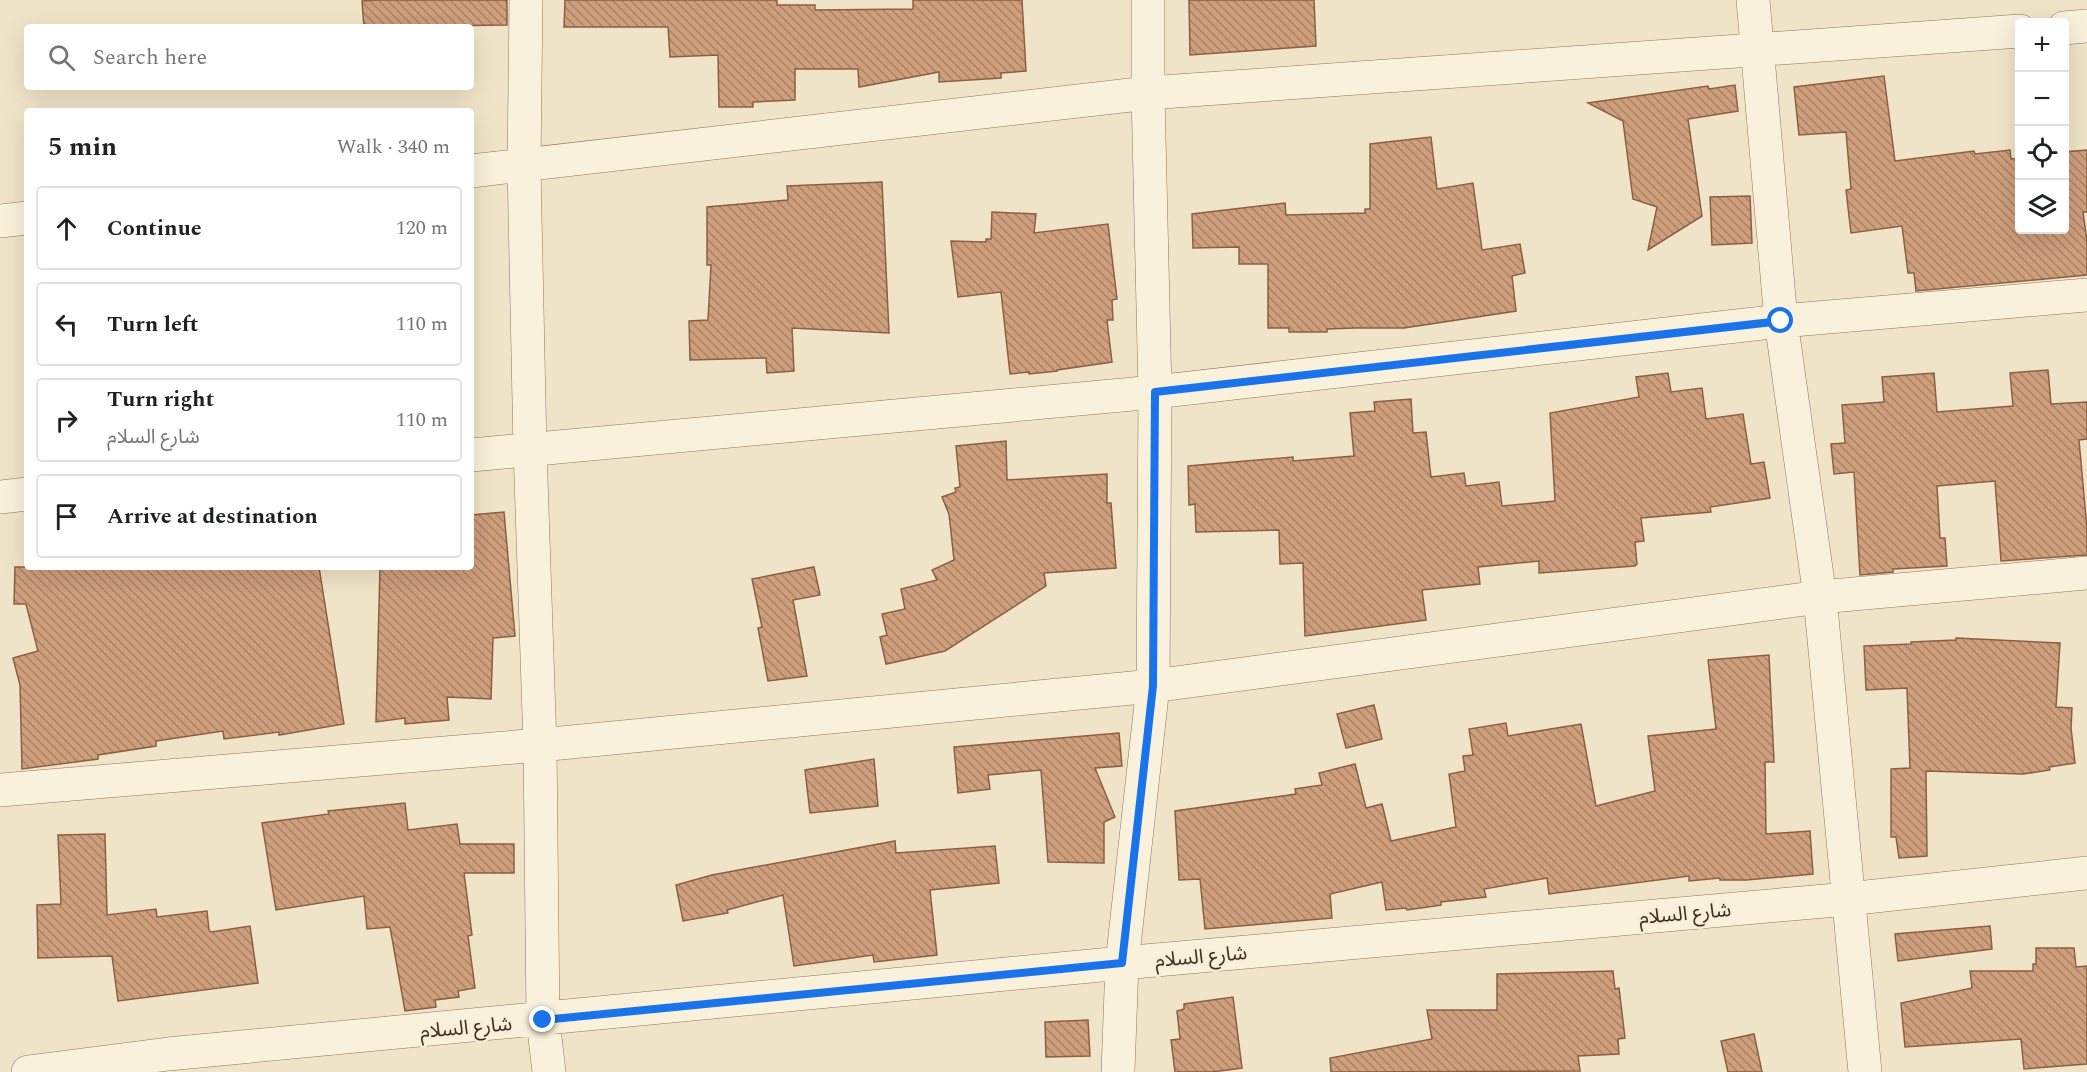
<!DOCTYPE html>
<html lang="en">
<head>
<meta charset="utf-8">
<style>
	:root { --surface:#fff; --page:#f2f2f2; --text:#202124; --muted:#757577; --line:#e0e0e0 }
	body { margin:0; font-family:Spectral,"Noto Sans Arabic",serif; background:var(--page); color:var(--text) }
	.controls { position:absolute; right:18px; top:18px; display:grid; overflow:hidden; border-radius:6px; box-shadow:0 6px 24px #0002 }
	.controls button { width:54px; height:54px; display:grid; place-items:center; padding:0; border:0; border-bottom:2px solid var(--line); background:var(--surface); color:var(--text); font:30px sans-serif }
	.stop { position:absolute; width:18px; height:18px; margin:-14px; border:4px solid #1a73e8; border-radius:50%; background:#fff }
	.stop.end { background:#1a73e8; border-color:#fff; box-shadow:0 2px 6px #0008 }
	.list { margin:0; padding:0; list-style:none }
	h2 { display:flex; justify-content:space-between; align-items:center; height:78px; margin:0; padding:0 24px; font-size:26px }
	h2 small { font-size:20px; font-weight:400; color:var(--muted) }
	.list li { display:grid; grid-template-columns:39px 1fr auto; gap:18px; align-items:center; box-sizing:border-box; height:84px; margin:0 12px 12px; padding:0 12px; border:2px solid var(--line); border-radius:6px }
	.list b { display:block; font-size:22px; white-space:nowrap }
	.list p { margin:0; font-size:20px; white-space:nowrap; color:var(--muted) }
	.list em { font-size:20px; font-style:normal; color:var(--muted) }
	.icon { flex:none; width:33px; height:33px; fill:none; stroke:currentColor; stroke-width:2; stroke-linecap:round; stroke-linejoin:round }
	.map { position:relative; flex:none; width:2087px; height:1072px; overflow:hidden }
	.search { position:absolute; background:var(--surface); box-shadow:0 6px 24px #0002; left:24px; top:24px; width:450px; height:66px; display:flex; align-items:center; gap:15px; box-sizing:border-box; padding:0 21px; border-radius:6px; color:var(--muted); font-size:22px }
	.panel { position:absolute; background:var(--surface); box-shadow:0 6px 24px #0002; left:24px; top:108px; width:450px; height:462px; border-radius:6px }
	.map>svg:first-child { display:block }
</style>
</head>
<body>
<div class="map">
<svg width="2087" height="1072" viewBox="0 0 2087 1072">
	<defs>
		<pattern id="building-back-hatch" width="6" height="6" patternUnits="userSpaceOnUse" patternTransform="scale(1.5)"><rect width="6" height="6" fill="#cf9f7d"/><path d="M-1 5l2 2M0 0l6 6M5-1l2 2" fill="none" stroke="#a98266"/></pattern>
	</defs>
	<rect width="100%" height="100%" fill="#f0e4c8"/>
	<!-- building -->
	<path fill="url(#building-back-hatch)" stroke="#8d5f41" stroke-width="1.5" d="M 377,0 L 507,0 L 507,25 L 364,27 L 362,1 Z
		M 565,0 L 777,0 L 777,5 L 815,5 L 815,10 L 913,9 L 913,0 L 1022,0 L 1026,71 L 1001,73 L 1001,78 L 939,82 L 939,72 L 859,87 L 858,69 L 795,69 L 795,100 L 753,102 L 753,107 L 719,107 L 718,55 L 670,57 L 668,27 L 564,27 Z
		M 1189,0 L 1314,0 L 1316,46 L 1190,55 Z
		M 1884,76 L 1895,161 L 1974,151 L 1975,154 L 2010,150 L 2011,159 L 2019,158 L 2019,230 L 2064,230 L 2064,152 L 2087,150 L 2087,212 L 2083,212 L 2087,242 L 2087,275 L 1916,291 L 1914,273 L 1908,273 L 1902,226 L 1851,233 L 1846,190 L 1851,189 L 1846,132 L 1799,135 L 1794,87 Z
		M 1735,85 L 1738,111 L 1688,119 L 1702,216 L 1648,250 L 1657,207 L 1633,199 L 1623,121 L 1588,103 L 1708,86 L 1709,89 Z
		M 1431,137 L 1437,189 L 1473,183 L 1482,250 L 1520,244 L 1525,273 L 1512,276 L 1516,311 L 1404,328 L 1354,328 L 1327,329 L 1327,332 L 1289,332 L 1289,328 L 1268,328 L 1268,264 L 1239,264 L 1239,247 L 1193,248 L 1192,214 L 1285,203 L 1286,215 L 1365,213 L 1365,209 L 1370,209 L 1370,144 Z
		M 882,182 L 889,333 L 792,328 L 794,371 L 767,373 L 766,358 L 690,360 L 689,321 L 708,320 L 711,265 L 707,265 L 707,207 L 788,200 L 787,186 Z
		M 1750,196 L 1752,243 L 1712,245 L 1710,197 Z
		M 992,212 L 1036,214 L 1034,233 L 1108,224 L 1117,299 L 1112,300 L 1113,320 L 1107,320 L 1112,362 L 1057,370 L 1057,371 L 1029,374 L 1029,372 L 1010,374 L 1001,292 L 958,297 L 951,241 L 986,242 L 986,239 L 991,239 Z
		M 2048,370 L 2051,404 L 2087,402 L 2087,439 L 2079,440 L 2087,529 L 2087,555 L 2001,561 L 1995,481 L 1937,486 L 1940,538 L 1945,538 L 1947,566 L 1893,569 L 1893,572 L 1860,575 L 1854,472 L 1834,474 L 1831,444 L 1845,443 L 1842,405 L 1884,402 L 1882,377 L 1934,373 L 1937,412 L 2013,406 L 2010,373 Z
		M 1668,373 L 1671,392 L 1702,388 L 1706,419 L 1743,414 L 1751,464 L 1764,462 L 1770,498 L 1710,507 L 1711,512 L 1641,518 L 1644,541 L 1635,542 L 1637,564 L 1635,566 L 1539,573 L 1539,561 L 1478,567 L 1480,584 L 1422,590 L 1426,620 L 1305,636 L 1303,563 L 1280,564 L 1279,530 L 1196,532 L 1195,504 L 1189,505 L 1188,466 L 1293,457 L 1293,461 L 1354,456 L 1350,413 L 1375,411 L 1374,402 L 1411,399 L 1413,433 L 1426,432 L 1431,477 L 1464,473 L 1466,486 L 1499,482 L 1502,506 L 1555,501 L 1550,413 L 1639,397 L 1636,377 Z
		M 1006,441 L 1007,480 L 1107,474 L 1107,503 L 1111,503 L 1116,568 L 1044,573 L 1046,586 L 945,651 L 886,664 L 880,637 L 887,635 L 882,614 L 905,609 L 901,589 L 937,580 L 932,570 L 954,560 L 949,514 L 942,497 L 956,492 L 955,488 L 960,487 L 956,446 Z
		M 504,512 L 515,636 L 493,638 L 491,699 L 447,697 L 449,720 L 405,724 L 405,718 L 376,722 L 380,567 L 471,567 L 471,515 Z
		M 15,567 L 319,567 L 344,724 L 279,735 L 279,732 L 224,739 L 223,731 L 156,741 L 156,746 L 98,755 L 98,759 L 22,769 L 20,685 L 13,658 L 38,651 L 26,604 L 14,604 Z
		M 814,567 L 820,595 L 793,600 L 807,676 L 768,681 L 758,628 L 762,627 L 752,579 Z
		M 1956,638 L 2060,643 L 2056,707 L 2072,708 L 2071,728 L 2075,763 L 2049,767 L 2050,770 L 2023,774 L 1926,771 L 1927,856 L 1899,858 L 1896,837 L 1891,837 L 1891,769 L 1910,768 L 1907,688 L 1866,690 L 1864,646 L 1911,644 L 1911,642 L 1956,640 Z
		M 1769,655 L 1774,762 L 1765,762 L 1766,834 L 1810,831 L 1813,874 L 1746,880 L 1720,880 L 1720,878 L 1689,881 L 1689,876 L 1549,894 L 1547,878 L 1484,889 L 1486,897 L 1441,902 L 1441,905 L 1407,910 L 1406,908 L 1386,910 L 1382,882 L 1330,894 L 1332,918 L 1205,929 L 1200,879 L 1179,880 L 1175,811 L 1296,794 L 1295,789 L 1322,785 L 1319,773 L 1355,764 L 1366,808 L 1382,804 L 1391,841 L 1456,827 L 1449,774 L 1465,771 L 1463,756 L 1473,755 L 1469,729 L 1506,723 L 1508,736 L 1581,724 L 1596,806 L 1655,791 L 1648,736 L 1716,729 L 1708,660 Z
		M 1374,705 L 1382,739 L 1346,748 L 1337,714 Z
		M 1119,733 L 1122,766 L 1095,768 L 1115,817 L 1104,822 L 1104,863 L 1048,862 L 1041,770 L 988,775 L 990,789 L 958,793 L 954,747 Z
		M 874,759 L 878,806 L 810,813 L 805,770 Z
		M 405,803 L 408,830 L 457,824 L 460,844 L 514,844 L 514,873 L 464,873 L 472,935 L 468,936 L 475,988 L 458,991 L 459,997 L 435,1000 L 436,1007 L 405,1011 L 390,927 L 367,929 L 364,896 L 276,910 L 262,823 L 329,814 L 328,811 Z
		M 105,834 L 107,915 L 156,909 L 157,917 L 207,911 L 209,930 L 211,932 L 250,926 L 258,983 L 118,1001 L 112,956 L 38,958 L 37,905 L 61,904 L 58,835 Z
		M 895,841 L 896,853 L 995,846 L 999,883 L 930,890 L 937,955 L 874,962 L 873,955 L 794,966 L 783,895 L 727,910 L 728,913 L 683,921 L 676,885 L 712,875 Z
		M 1990,926 L 1992,949 L 1898,961 L 1895,934 Z
		M 2036,948 L 2074,948 L 2076,967 L 2087,966 L 2087,1064 L 2024,1069 L 2021,1039 L 1905,1047 L 1901,1003 L 1972,988 L 1970,971 L 2033,971 L 2033,964 L 2036,964 Z
		M 1613,971 L 1615,989 L 1619,988 L 1625,1038 L 1618,1039 L 1619,1054 L 1578,1056 L 1580,1071 L 1331,1072 L 1330,1058 L 1432,1039 L 1427,1010 L 1497,1010 L 1497,974 Z
		M 1233,997 L 1242,1068 L 1212,1072 L 1175,1072 L 1171,1040 L 1180,1039 L 1177,1011 L 1184,1009 L 1184,1004 Z
		M 1088,1020 L 1090,1056 L 1046,1057 L 1045,1022 Z
		M 1754,1034 L 1762,1072 L 1728,1072 L 1721,1041 Z"/>
	<g fill="none" stroke-linecap="round" stroke-linejoin="round">
		<defs>
			<path id="minor" d="M 526,0 L 524,166 L 530,449 L 540,745 L 543,1020 L 549,1072
				M 1753,0 L 1781,321 L 1820,597 L 1865,1072
				M 2064,28 L 2087,26
				M 471,171 L 1148,93 L 2020,31
				M 0,221 L 27,218
				M 471,455 L 1155,392 L 1781,321 L 2087,295
				M 0,497 L 27,494
				M 0,790 L 540,745 L 1153,686 L 1820,597 L 2087,573
				M 28,1072 L 168,1054 L 1122,963 L 1848,899 L 2087,873
				M 1118,1072 L 1122,963 L 1153,686 L 1155,392 L 1148,93 L 1148,0"/>
		</defs>
		<!-- minor casing -->
		<use href="#minor" stroke="#8d765c" stroke-width="34"/>
		<!-- minor -->
		<use href="#minor" stroke="#faf1dc" stroke-width="33"/>
	</g>
	<g fill="none" stroke-linecap="round" stroke-linejoin="round">
		<!-- route -->
		<path stroke="#1a73e8" stroke-width="8" d="M 543,1020 L 1122,963 L 1153,686 L 1155,392 L 1781,321"/>
	</g>
	<g text-anchor="middle" stroke-width="5" stroke-linejoin="round" paint-order="stroke">
		<!-- street labels -->
		<g font-size="20" fill="#3d2e20" stroke="#f7eed8">
			<text transform="translate(1685 913) rotate(-5)" y="7">شارع السلام</text>
			<text transform="translate(1201 956) rotate(-5)" y="7">شارع السلام</text>
			<text transform="translate(466 1027) rotate(-5)" y="7">شارع السلام</text>
		</g>
	</g>
</svg>
<div class="controls">
<button>+</button>
<button>−</button>
<button><svg class="icon" aria-label="locate" viewBox="0 0 24 24"><circle cx="12" cy="12" r="6"/><path d="M12 2v4M12 18v4M2 12h4M18 12h4"/></svg></button>
<button><svg class="icon" aria-label="layers" viewBox="0 0 24 24"><path d="M12 4l9 5-9 5-9-5zM3 14l9 5 9-5"/></svg></button>
</div>
<div class="stop" style="left:1781px;top:321px"></div>
<div class="stop end" style="left:543px;top:1020px"></div>
<div class="search"><svg class="icon" aria-label="search" viewBox="0 0 24 24"><circle cx="10" cy="10" r="6"/><path d="M15 15l6 6"/></svg>Search here</div>
<section class="panel">
<h2>5 min<small>Walk · 340 m</small></h2>
<ul class="list">
<li><svg class="icon" aria-label="ahead" viewBox="0 0 24 24"><path d="M12 20V5M6 11l6-6 6 6"/></svg><div><b>Continue</b></div><em>120 m</em></li>
<li><svg class="icon" aria-label="left" viewBox="0 0 24 24"><path d="M17 20v-9H6M10 6l-5 5 5 5"/></svg><div><b>Turn left</b></div><em>110 m</em></li>
<li><svg class="icon" aria-label="right" viewBox="0 0 24 24"><path d="M7 20v-9h11M14 6l5 5-5 5"/></svg><div><b>Turn right</b><p>شارع السلام</p></div><em>110 m</em></li>
<li><svg class="icon" aria-label="arrive" viewBox="0 0 24 24"><path d="M6 21V4h12l-3 4 3 4H6"/></svg><div><b>Arrive at destination</b></div></li>
</ul>
</section>
</div>
</body>
</html>
